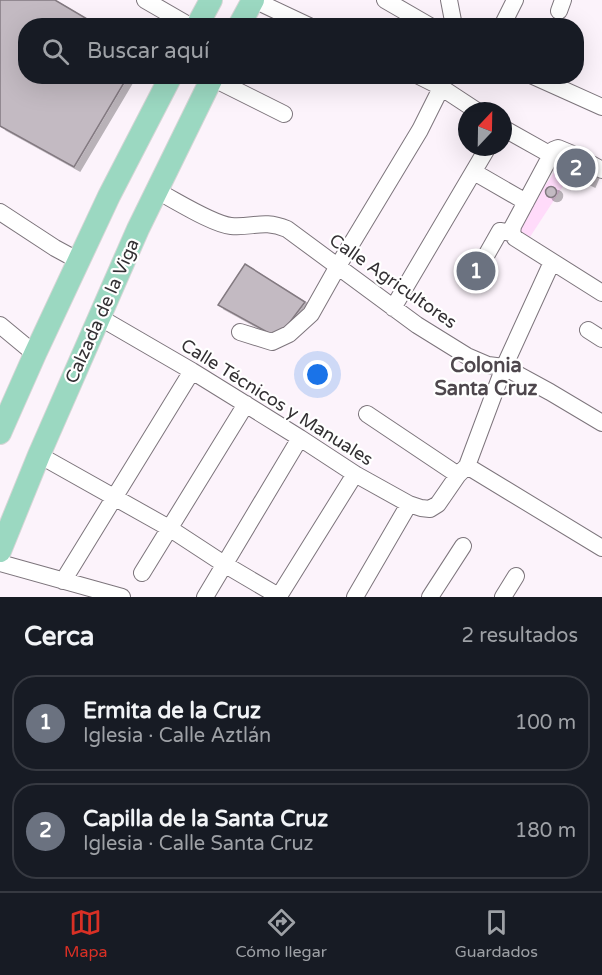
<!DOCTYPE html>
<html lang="es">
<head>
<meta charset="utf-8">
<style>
	:root { --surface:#171b24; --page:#242831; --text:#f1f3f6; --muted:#9ea1a6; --line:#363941; --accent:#d93025 }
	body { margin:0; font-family:"Varela Round",sans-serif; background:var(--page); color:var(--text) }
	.compass { position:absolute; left:458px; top:102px; width:54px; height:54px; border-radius:50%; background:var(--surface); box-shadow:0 6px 24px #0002; rotate:22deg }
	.you { position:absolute; left:318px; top:375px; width:21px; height:21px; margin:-15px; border:4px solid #fff; border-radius:50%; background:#1a73e8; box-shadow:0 0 0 9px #1a73e833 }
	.badge { display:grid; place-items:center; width:39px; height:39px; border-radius:50%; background:var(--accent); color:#fff; font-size:20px; font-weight:700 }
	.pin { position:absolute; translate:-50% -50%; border:3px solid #fff; box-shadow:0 2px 6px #0006 }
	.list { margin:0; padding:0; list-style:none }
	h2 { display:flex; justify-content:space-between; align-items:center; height:78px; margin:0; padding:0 24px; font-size:26px }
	h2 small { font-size:20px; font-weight:400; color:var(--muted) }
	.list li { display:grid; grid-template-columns:39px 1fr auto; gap:18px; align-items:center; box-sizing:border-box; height:96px; margin:0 12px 12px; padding:0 12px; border:2px solid var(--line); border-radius:24px }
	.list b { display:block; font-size:22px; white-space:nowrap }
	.list p { margin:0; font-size:20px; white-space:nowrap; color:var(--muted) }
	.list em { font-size:20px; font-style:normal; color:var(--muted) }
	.icon { flex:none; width:33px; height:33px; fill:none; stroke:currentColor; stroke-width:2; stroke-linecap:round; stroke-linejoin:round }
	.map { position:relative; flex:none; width:602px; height:597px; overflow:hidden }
	.search { position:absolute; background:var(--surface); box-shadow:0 6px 24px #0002; left:18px; right:18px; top:18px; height:66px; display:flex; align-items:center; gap:15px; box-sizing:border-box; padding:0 21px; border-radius:24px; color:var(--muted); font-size:22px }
	.sheet { height:294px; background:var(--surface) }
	nav { display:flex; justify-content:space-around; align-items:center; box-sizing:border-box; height:84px; border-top:2px solid var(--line); background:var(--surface); font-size:16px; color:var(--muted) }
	nav a { display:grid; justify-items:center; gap:3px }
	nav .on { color:var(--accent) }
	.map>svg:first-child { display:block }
</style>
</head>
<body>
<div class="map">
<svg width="602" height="597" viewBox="0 0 602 597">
	<defs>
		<filter id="shadow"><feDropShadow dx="6" dy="4" stdDeviation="0" flood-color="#0004"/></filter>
	</defs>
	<rect width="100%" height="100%" fill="#fcf3fb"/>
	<!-- green -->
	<path fill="#ffdbfa" d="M 557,168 L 571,174 L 528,240 L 519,234 L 520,223 Z"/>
	<!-- building -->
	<path fill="#c3bac2" stroke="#837a81" stroke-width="1.5" filter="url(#shadow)" d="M 0,0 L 55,0 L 99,26 L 26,26 L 26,76 L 128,76 L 74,167 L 0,126 Z
		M 563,154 L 595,169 L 589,183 L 557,168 Z
		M545.5 192a5.5 5.5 0 1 1 11 0a5.5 5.5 0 1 1-11 0Z
		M 475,260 L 486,265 L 475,284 L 466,277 Z
		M 245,264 L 305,302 L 278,338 L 218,305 Z"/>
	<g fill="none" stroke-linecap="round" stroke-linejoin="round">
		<defs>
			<path id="minor" d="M 145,0 L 190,26
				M 254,0 L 309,26
				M 385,0 L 430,26
				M 449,0 L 454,26
				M 559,11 L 563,0
				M 502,26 L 515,0
				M 419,76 L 439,86 L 477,111
				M 533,76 L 602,107
				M 212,78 L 284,114
				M 503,128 L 551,155 L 553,150 L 558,148 L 575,155 L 602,170
				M 474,172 L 526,202
				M 157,191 C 175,200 212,224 231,226 C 253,228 263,219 287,229 L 417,325 L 467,356 L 488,365 L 504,367 L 550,392 L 602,423
				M 0,212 L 55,248 L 79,261
				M 512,233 L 515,238 L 602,293
				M 512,233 L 513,226 L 551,155
				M 483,261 L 500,231 L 512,233
				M 393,308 L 488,147
				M 99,317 L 192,371 L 300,438 L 355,474 L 409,504 L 421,508 L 430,509 L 438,504 L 458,475 L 467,466 L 504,367 L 552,262
				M 0,325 L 35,354
				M 588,330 L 602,339
				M 240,332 L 272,342 L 289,334 L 311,314 L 338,266 L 420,130 L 438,94 L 439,86 L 443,76
				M 367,414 L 458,475
				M 39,455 L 169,528 L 224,564 L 280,597
				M 467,466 L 602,548
				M 0,563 L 122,597
				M 142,573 L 246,404
				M 63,581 L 192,371
				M 279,596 L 355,474
				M 205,597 L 300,438
				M 355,597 L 409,504
				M 430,597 L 463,546
				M 503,597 L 516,576"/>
			<path id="major" d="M 197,26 L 211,0
				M 239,26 L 253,0
				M 0,433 L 35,354 L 109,196 L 171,76
				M 0,551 L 39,455 L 138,229 L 213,76"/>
		</defs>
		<!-- minor casing -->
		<use href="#minor" stroke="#7d757c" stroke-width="18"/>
		<!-- major casing -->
		<use href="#major" stroke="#d6d6d6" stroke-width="24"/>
		<!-- minor -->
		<use href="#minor" stroke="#fff" stroke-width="16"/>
		<!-- major -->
		<use href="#major" stroke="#9bd8c1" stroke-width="22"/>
	</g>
	<g text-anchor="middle" stroke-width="4.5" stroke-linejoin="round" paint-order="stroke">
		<!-- street labels -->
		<g font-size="18" fill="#333033" stroke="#fff">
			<text transform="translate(393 281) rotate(35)" y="6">Calle Agricultores</text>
			<text transform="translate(102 311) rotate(-66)" y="6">Calzada de la Viga</text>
			<text transform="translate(277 402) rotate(32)" y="6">Calle Técnicos y Manuales</text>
		</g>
		<!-- neighbourhood labels -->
		<g font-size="20" font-weight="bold" fill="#4e474d" stroke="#fff">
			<text x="486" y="372">Colonia<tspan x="486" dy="23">Santa Cruz</tspan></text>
		</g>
	</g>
</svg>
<svg class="compass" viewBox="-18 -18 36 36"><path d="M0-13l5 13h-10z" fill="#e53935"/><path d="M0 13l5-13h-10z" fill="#9ea1a6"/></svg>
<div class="you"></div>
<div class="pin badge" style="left:476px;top:271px;background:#6b7280">1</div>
<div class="pin badge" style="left:576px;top:168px;background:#6b7280">2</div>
<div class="search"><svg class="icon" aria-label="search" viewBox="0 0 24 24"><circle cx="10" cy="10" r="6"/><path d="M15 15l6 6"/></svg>Buscar aquí</div>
</div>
<section class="sheet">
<h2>Cerca<small>2 resultados</small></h2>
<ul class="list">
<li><span class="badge" style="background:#6b7280">1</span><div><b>Ermita de la Cruz</b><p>Iglesia · Calle Aztlán</p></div><em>100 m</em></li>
<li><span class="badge" style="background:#6b7280">2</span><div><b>Capilla de la Santa Cruz</b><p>Iglesia · Calle Santa Cruz</p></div><em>180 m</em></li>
</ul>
</section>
<nav>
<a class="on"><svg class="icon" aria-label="map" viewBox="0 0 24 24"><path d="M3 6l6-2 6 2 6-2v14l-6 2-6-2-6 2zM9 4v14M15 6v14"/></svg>Mapa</a>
<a><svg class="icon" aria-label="directions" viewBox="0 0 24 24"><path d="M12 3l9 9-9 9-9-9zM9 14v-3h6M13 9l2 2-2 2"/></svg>Cómo llegar</a>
<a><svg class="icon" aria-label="saved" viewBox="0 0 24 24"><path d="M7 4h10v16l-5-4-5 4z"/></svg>Guardados</a>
</nav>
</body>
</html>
